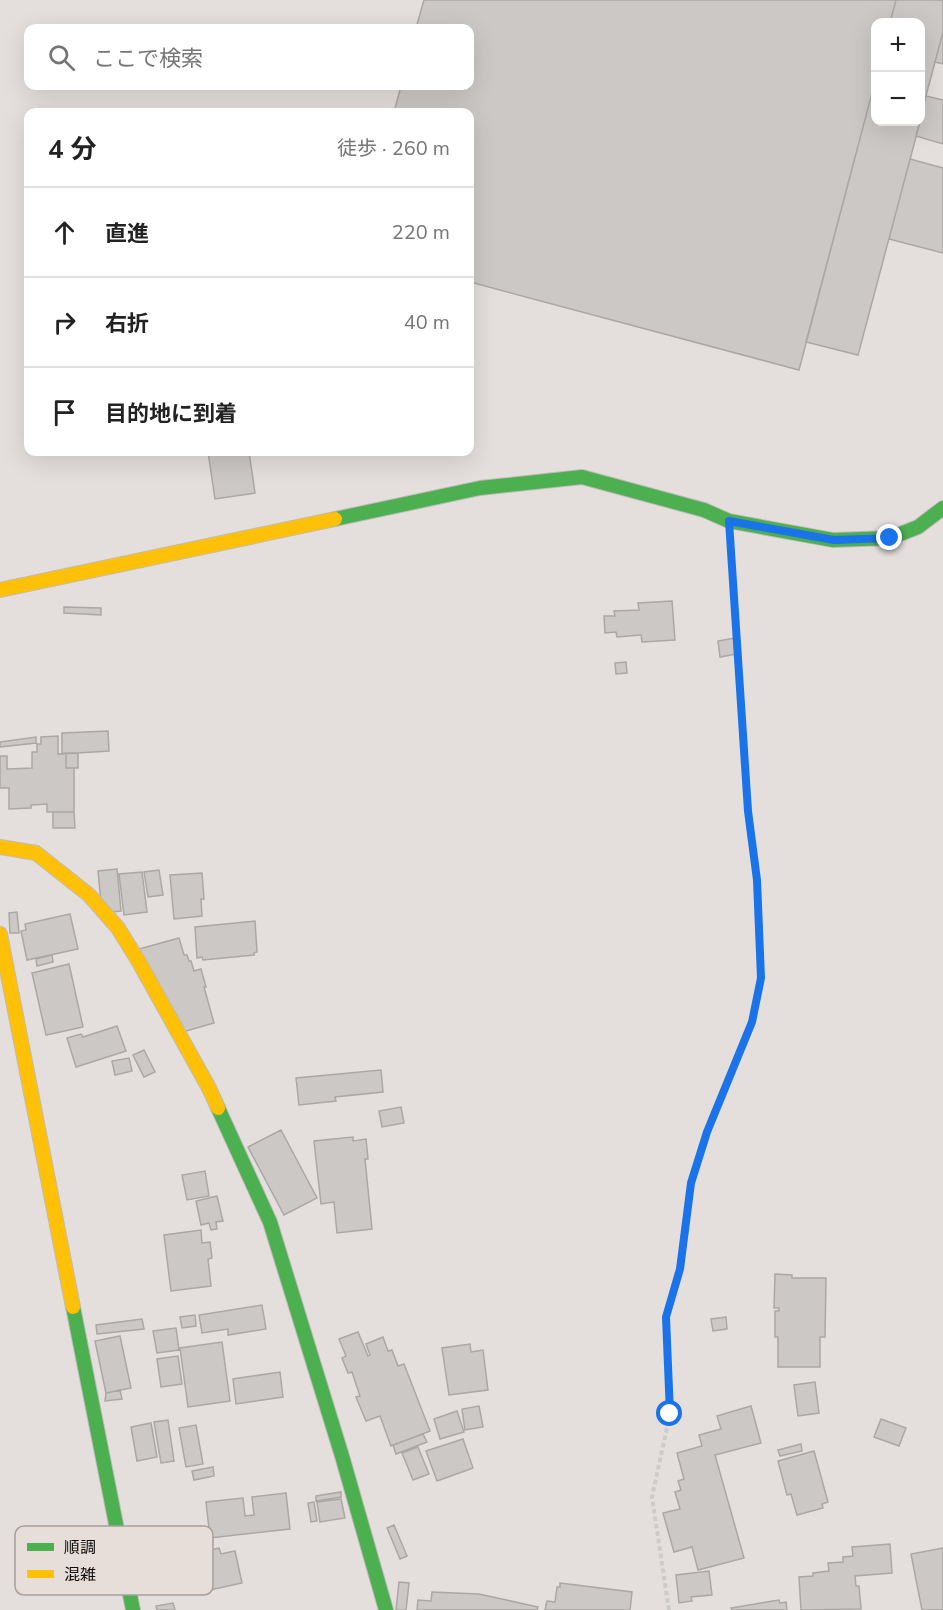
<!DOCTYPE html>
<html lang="ja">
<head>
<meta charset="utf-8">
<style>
	:root { --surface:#fff; --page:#f2f2f2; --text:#222; --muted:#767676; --line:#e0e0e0 }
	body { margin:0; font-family:"Nunito Sans","Noto Sans JP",sans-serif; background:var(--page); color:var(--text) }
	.controls { position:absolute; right:18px; top:18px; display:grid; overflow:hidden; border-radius:12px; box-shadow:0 6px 24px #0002 }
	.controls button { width:54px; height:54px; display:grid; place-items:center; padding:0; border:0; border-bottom:2px solid var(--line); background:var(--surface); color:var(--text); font:30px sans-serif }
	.stop { position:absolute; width:18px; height:18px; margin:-14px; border:4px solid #1a73e8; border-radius:50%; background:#fff }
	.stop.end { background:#1a73e8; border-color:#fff; box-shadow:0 2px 6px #0008 }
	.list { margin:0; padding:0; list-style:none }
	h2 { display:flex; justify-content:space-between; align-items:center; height:78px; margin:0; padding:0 24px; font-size:26px }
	h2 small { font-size:20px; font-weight:400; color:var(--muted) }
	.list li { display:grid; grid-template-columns:39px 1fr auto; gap:18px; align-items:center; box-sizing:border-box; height:90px; padding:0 24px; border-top:2px solid var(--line) }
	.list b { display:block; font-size:22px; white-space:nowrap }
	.list em { font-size:20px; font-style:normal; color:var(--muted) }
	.icon { flex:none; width:33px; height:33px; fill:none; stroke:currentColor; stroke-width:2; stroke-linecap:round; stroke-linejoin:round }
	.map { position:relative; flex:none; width:943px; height:1610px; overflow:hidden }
	.search { position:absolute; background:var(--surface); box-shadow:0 6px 24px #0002; left:24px; top:24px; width:450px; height:66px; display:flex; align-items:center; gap:15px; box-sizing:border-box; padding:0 21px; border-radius:12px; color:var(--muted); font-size:22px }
	.panel { position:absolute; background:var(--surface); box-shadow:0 6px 24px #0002; left:24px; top:108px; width:450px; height:348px; border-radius:12px }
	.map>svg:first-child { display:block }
</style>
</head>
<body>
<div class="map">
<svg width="943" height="1610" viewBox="0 0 943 1610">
	<rect width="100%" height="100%" fill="#e4dfdd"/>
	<!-- building -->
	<path fill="#ccc8c6" stroke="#aba7a5" stroke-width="1.5" d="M 424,0 L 896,0 L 890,22 L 876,22 L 876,78 L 799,370 L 470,282 L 470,112 L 394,112 L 401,86 L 470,86 L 470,28 L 416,28 Z
		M 896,0 L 943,0 L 943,32 L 920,118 L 920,22 L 890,22 Z
		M 943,32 L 943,64 L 935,62 Z
		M 876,78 L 876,122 L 920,122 L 858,355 L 806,342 Z
		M 926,96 L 943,100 L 943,144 L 916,136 Z
		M 910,159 L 943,168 L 943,253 L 889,239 Z
		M 208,452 L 249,452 L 255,493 L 215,499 Z
		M 672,601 L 675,640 L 642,642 L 641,635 L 617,637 L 616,632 L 605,633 L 604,616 L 615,616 L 614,611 L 639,610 L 638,603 Z
		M 64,607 L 101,608 L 101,615 L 64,613 Z
		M 735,638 L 737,654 L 720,657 L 718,641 Z
		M 626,662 L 627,673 L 616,674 L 615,663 Z
		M 108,731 L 109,751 L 62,754 L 62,733 Z
		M 58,736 L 58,754 L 66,753 L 66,768 L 74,768 L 74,812 L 47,812 L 47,804 L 31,805 L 31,808 L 9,809 L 9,788 L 0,788 L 0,756 L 7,756 L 7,769 L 32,768 L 32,752 L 37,752 L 37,744 L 41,744 L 41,737 Z
		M 36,737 L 36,743 L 0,747 L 0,742 Z
		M 66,753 L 78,753 L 78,768 L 66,768 Z
		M 53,812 L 74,812 L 75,828 L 53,828 Z
		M 117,869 L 121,911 L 102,913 L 98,871 Z
		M 159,870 L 163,895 L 148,897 L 144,872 Z
		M 142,872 L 147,912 L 124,915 L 119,874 Z
		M 202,873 L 204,899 L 201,899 L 202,916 L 174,919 L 170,875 Z
		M 17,912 L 19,933 L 10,933 L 9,913 Z
		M 70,914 L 78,949 L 27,960 L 21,931 L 26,930 L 25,924 Z
		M 255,921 L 257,952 L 254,953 L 254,955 L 203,960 L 202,957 L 197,958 L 195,927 Z
		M 179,938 L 184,955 L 187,955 L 189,961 L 191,961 L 194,971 L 201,969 L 206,987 L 204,987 L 214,1023 L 172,1035 L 132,951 Z
		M 52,955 L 53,962 L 37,966 L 36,959 Z
		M 69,964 L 83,1027 L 46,1035 L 32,973 Z
		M 117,1026 L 126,1051 L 76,1067 L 67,1038 L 81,1034 L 83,1037 Z
		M 144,1050 L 155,1072 L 144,1077 L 133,1055 Z
		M 129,1058 L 132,1071 L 115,1075 L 112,1061 Z
		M 381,1070 L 383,1092 L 335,1097 L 336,1101 L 299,1105 L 296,1078 Z
		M 401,1107 L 404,1123 L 382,1127 L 379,1111 Z
		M 281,1130 L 317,1198 L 284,1215 L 248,1147 Z
		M 353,1137 L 353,1141 L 366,1139 L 368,1159 L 365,1159 L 372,1229 L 337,1233 L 334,1202 L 321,1204 L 314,1141 Z
		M 205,1171 L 209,1196 L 187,1200 L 182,1175 Z
		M 217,1196 L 223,1221 L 216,1222 L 217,1229 L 211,1230 L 209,1223 L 201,1225 L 196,1201 Z
		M 201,1230 L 202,1243 L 210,1242 L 212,1258 L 208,1259 L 211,1286 L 171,1291 L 164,1235 Z
		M 775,1274 L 792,1275 L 792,1278 L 826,1278 L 825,1337 L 820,1337 L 820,1367 L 778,1367 L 778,1337 L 775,1337 L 775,1311 L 779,1311 L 779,1308 L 774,1308 Z
		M 262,1305 L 266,1329 L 228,1335 L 228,1329 L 202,1333 L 199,1315 Z
		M 195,1315 L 196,1326 L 182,1328 L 180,1317 Z
		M 726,1317 L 727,1329 L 713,1331 L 711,1319 Z
		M 142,1319 L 144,1329 L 97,1334 L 96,1325 Z
		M 176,1328 L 179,1350 L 157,1353 L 153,1331 Z
		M 358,1332 L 368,1356 L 370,1355 L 366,1344 L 383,1337 L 388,1351 L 392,1350 L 398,1366 L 404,1364 L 430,1431 L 391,1446 L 380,1416 L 366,1421 L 356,1397 L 360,1396 L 352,1372 L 348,1373 L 342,1358 L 346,1356 L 339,1339 Z
		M 120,1336 L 131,1388 L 106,1393 L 95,1341 Z
		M 222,1342 L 230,1401 L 188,1407 L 180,1348 Z
		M 470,1344 L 471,1352 L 483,1350 L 488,1390 L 449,1395 L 442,1348 Z
		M 178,1356 L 182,1384 L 161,1387 L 157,1359 Z
		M 280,1372 L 283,1397 L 236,1404 L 233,1379 Z
		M 815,1382 L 819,1413 L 798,1416 L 794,1385 Z
		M 120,1390 L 122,1399 L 105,1401 L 106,1393 Z
		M 479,1406 L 483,1427 L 465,1430 L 462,1409 Z
		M 751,1406 L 761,1443 L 715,1455 L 744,1558 L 698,1570 L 692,1547 L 674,1552 L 663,1513 L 680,1509 L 675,1492 L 681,1490 L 678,1481 L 684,1479 L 677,1453 L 702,1446 L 699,1435 L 721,1429 L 717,1416 Z
		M 457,1411 L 464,1432 L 440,1439 L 434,1419 Z
		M 881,1419 L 906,1428 L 899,1446 L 874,1437 Z
		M 168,1420 L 174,1461 L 161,1463 L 154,1422 Z
		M 151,1423 L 157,1457 L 137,1461 L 131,1427 Z
		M 196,1425 L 203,1464 L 186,1467 L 179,1428 Z
		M 423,1434 L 427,1442 L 396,1454 L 393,1445 Z
		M 463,1439 L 473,1468 L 437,1481 L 426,1451 Z
		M 801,1444 L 802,1451 L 780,1456 L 778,1450 Z
		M 418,1447 L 429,1474 L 413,1480 L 402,1453 Z
		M 814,1451 L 828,1502 L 822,1504 L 823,1508 L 797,1515 L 791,1494 L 787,1495 L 778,1461 Z
		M 213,1467 L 214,1476 L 194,1480 L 192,1471 Z
		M 341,1492 L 341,1497 L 316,1501 L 316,1496 Z
		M 286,1493 L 290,1529 L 210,1538 L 206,1502 L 243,1498 L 245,1516 L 254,1515 L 252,1497 Z
		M 341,1499 L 345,1518 L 320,1522 L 317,1502 Z
		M 314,1502 L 317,1521 L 311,1522 L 308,1503 Z
		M 394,1525 L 407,1556 L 400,1559 L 387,1528 Z
		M 890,1544 L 892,1573 L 855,1576 L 856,1586 L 859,1586 L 861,1609 L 801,1610 L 799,1577 L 813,1576 L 813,1573 L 829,1571 L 828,1563 L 843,1562 L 843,1557 L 853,1556 L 852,1547 Z
		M 219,1548 L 221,1554 L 235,1551 L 242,1583 L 196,1593 L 188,1554 Z
		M 943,1548 L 943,1610 L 922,1610 L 911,1554 Z
		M 709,1571 L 712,1595 L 691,1597 L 692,1601 L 679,1603 L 676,1575 Z
		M 399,1582 L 409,1583 L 406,1610 L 396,1610 Z
		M 560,1583 L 632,1592 L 630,1610 L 545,1610 L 547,1601 L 555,1602 L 557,1587 L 560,1587 Z
		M 432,1592 L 479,1594 L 538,1607 L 537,1610 L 417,1610 L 418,1600 L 431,1601 Z
		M 779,1600 L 780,1603 L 786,1602 L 787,1610 L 732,1610 L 731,1608 Z
		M 173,1603 L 175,1610 L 157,1610 L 156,1606 Z"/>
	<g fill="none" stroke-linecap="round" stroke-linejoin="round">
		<defs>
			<path id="fast" d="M 335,519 L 480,488 L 582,477 L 704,510 L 729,521 L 833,540 L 890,538 L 918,527 L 943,508
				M 218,1108 L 270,1222 L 342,1456 L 386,1610
				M 73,1307 L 133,1610"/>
			<path id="slow" d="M 0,590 L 335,519
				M 0,847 L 36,853 L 89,895 L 118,928 L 139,962 L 209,1088 L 218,1108
				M 0,934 L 73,1307"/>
		</defs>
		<!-- fast casing -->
		<use href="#fast" stroke="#bfbbb9" stroke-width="16"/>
		<!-- slow casing -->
		<use href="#slow" stroke="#bfbbb9" stroke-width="16"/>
		<!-- path -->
		<path stroke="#cccbca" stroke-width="4" stroke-dasharray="4.5 3" stroke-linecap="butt" d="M 669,1610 L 652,1497 L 670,1414 L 666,1317 L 680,1269 L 691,1183 L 707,1132 L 752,1022 L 761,978 L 757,880 L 748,811 L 731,550"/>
		<!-- fast -->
		<use href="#fast" stroke="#4caf50" stroke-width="14"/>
		<!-- slow -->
		<use href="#slow" stroke="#ffc107" stroke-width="14"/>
	</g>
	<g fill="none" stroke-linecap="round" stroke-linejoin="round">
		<!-- route -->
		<path stroke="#1a73e8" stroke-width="8" d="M 670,1414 L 666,1317 L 680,1269 L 691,1183 L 707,1132 L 752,1022 L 761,978 L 757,880 L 748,811 L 729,521 L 834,540 L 890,538"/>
	</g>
	<!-- legend -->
	<rect x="15" y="1526" width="198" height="69" rx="9" fill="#e7deda" stroke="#a69f9c" stroke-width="1.5"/>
	<rect x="27" y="1543" width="27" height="8" fill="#4caf50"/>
	<rect x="27" y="1570" width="27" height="8" fill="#ffc107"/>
	<g font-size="16" fill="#0f0c0b">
		<text x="64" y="1553">順調</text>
		<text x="64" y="1580">混雑</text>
	</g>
</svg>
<div class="controls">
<button>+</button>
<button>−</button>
</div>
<div class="stop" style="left:670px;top:1414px"></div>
<div class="stop end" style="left:890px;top:538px"></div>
<div class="search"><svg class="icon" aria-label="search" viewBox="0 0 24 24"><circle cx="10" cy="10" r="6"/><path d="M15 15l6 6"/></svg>ここで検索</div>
<section class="panel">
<h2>4 分<small>徒歩 · 260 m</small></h2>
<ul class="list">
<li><svg class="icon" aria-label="ahead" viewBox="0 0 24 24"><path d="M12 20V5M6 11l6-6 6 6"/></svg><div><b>直進</b></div><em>220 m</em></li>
<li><svg class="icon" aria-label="right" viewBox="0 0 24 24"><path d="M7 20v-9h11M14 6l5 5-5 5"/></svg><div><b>右折</b></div><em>40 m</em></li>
<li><svg class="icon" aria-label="arrive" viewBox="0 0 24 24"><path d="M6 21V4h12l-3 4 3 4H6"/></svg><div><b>目的地に到着</b></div></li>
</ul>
</section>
</div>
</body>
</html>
